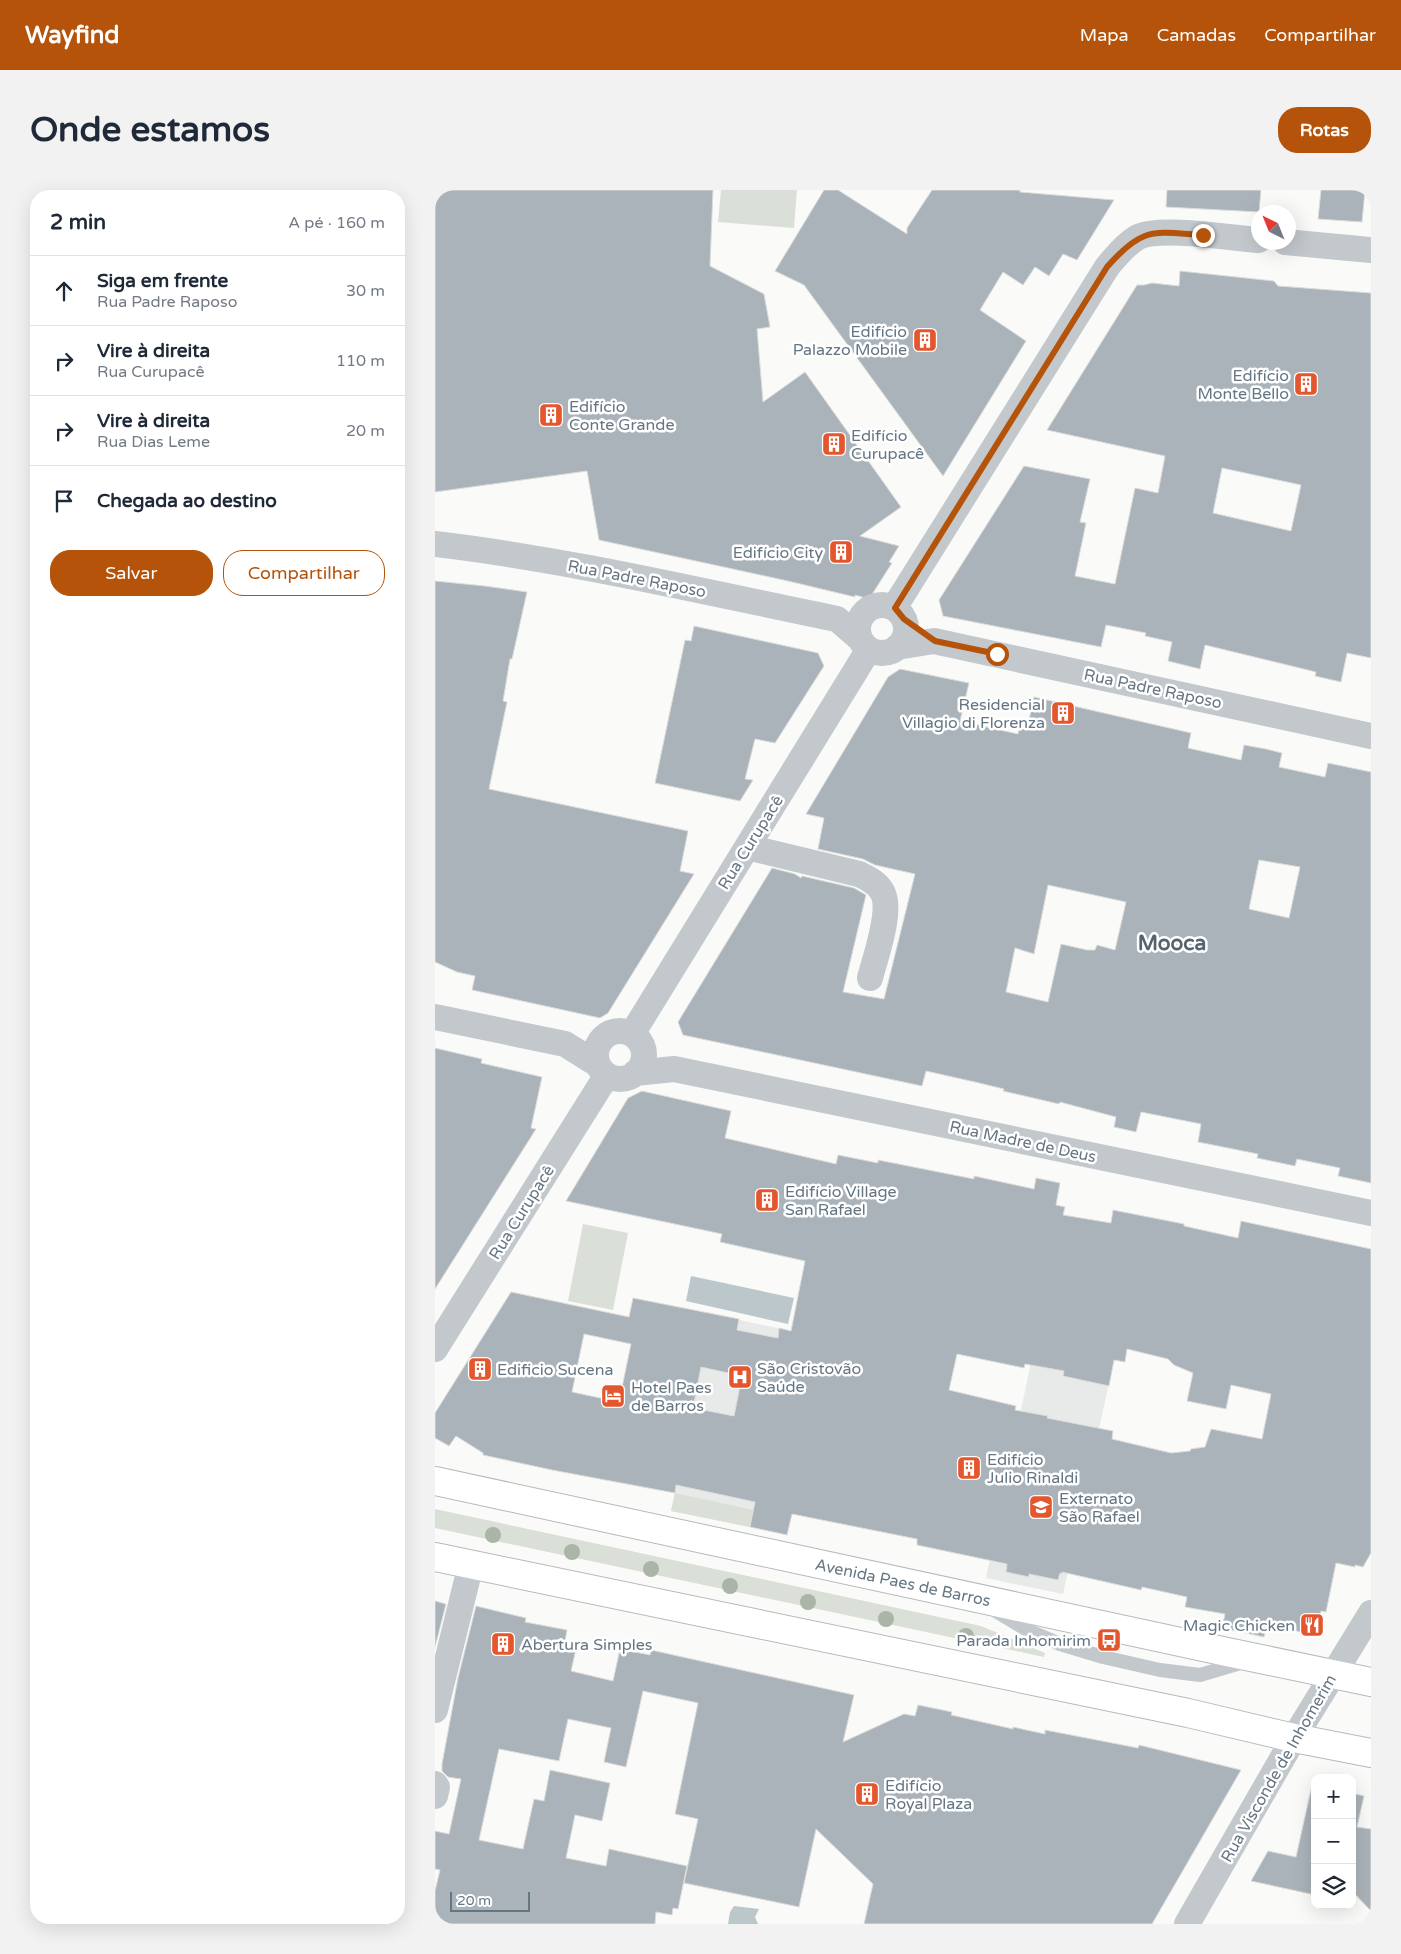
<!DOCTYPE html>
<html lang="pt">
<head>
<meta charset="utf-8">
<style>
	:root { --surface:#fff; --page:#f2f2f3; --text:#1f2937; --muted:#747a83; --line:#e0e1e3; --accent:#b45309 }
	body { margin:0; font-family:"Varela Round",sans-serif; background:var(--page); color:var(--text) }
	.controls { position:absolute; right:15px; bottom:15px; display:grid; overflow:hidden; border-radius:10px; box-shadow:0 5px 20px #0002 }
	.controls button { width:45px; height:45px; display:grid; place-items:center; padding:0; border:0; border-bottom:1px solid var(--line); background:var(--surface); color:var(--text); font:25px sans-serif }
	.compass { position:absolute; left:816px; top:15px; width:45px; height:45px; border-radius:50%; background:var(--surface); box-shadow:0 5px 20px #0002; rotate:317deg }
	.scale { position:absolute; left:15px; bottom:12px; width:80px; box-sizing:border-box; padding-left:5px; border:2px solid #657683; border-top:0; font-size:14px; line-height:18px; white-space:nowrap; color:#657683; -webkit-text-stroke:4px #fff; paint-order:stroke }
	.stop { position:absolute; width:15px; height:15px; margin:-11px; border:4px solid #b45309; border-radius:50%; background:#fff }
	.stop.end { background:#b45309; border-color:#fff; box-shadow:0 1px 5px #0008 }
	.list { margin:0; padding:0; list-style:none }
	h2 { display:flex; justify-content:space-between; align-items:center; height:65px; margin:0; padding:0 20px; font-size:21px }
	h2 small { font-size:16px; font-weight:400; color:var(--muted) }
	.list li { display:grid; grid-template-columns:32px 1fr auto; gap:15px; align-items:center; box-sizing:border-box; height:70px; padding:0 20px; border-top:1px solid var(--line) }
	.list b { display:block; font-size:19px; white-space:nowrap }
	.list p { margin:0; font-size:16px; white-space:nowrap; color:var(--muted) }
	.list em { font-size:16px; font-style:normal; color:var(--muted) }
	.actions { display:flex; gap:10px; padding:15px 20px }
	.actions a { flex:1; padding:11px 0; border:1px solid var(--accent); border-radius:20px; text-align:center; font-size:18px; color:var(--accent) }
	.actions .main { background:var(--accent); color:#fff }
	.icon { flex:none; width:28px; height:28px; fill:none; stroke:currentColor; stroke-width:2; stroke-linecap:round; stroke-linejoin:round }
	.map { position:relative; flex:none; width:936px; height:1734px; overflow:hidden; border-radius:20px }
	header { display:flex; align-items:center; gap:30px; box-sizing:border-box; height:70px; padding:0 25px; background:var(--accent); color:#fff }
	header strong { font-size:24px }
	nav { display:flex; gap:28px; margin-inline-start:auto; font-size:18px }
	.intro { display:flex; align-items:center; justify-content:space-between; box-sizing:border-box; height:120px; padding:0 30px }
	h1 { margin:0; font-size:35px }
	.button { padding:12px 22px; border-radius:20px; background:var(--accent); color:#fff; font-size:18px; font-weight:700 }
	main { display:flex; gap:30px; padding:0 30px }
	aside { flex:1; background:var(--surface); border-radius:20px; box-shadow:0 5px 20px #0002 }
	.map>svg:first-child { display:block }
</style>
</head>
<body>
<header>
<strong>Wayfind</strong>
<nav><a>Mapa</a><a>Camadas</a><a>Compartilhar</a></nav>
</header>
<div class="intro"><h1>Onde estamos</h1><a class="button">Rotas</a></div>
<main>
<aside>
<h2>2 min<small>A pé · 160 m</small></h2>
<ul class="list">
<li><svg class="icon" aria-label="ahead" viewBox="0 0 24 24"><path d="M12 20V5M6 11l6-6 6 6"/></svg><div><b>Siga em frente</b><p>Rua Padre Raposo</p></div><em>30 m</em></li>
<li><svg class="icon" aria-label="right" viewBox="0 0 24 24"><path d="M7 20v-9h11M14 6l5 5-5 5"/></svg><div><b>Vire à direita</b><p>Rua Curupacê</p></div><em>110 m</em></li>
<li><svg class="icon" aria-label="right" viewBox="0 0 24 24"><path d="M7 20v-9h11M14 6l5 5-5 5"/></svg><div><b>Vire à direita</b><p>Rua Dias Leme</p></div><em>20 m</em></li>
<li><svg class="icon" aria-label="arrive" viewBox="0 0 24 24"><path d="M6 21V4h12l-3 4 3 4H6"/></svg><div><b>Chegada ao destino</b></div></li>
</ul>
<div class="actions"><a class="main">Salvar</a><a>Compartilhar</a></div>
</aside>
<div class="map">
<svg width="936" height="1734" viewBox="0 0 936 1734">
	<rect width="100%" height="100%" fill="#fafaf8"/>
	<!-- built -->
	<path fill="#e8e9e9" d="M 277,1124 L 356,1141 L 315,1337 L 236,1321 Z
		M 600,1153 L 679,1170 L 628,1404 L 551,1388 Z"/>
	<!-- green -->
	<path fill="#dadfd7" d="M 286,0 L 362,0 L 359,38 L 283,32 Z
		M 148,1034 L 193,1043 L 178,1120 L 133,1111 Z
		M 240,1303 L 318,1320 L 315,1337 L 236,1321 Z
		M 0,1319 L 546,1436 L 610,1463 L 609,1467 L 0,1338 Z"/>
	<!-- water -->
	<path fill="#bbc7cb" d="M 256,1086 L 359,1108 L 353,1134 L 251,1111 Z
		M 299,1716 L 324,1719 L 320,1727 L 323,1734 L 293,1734 L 295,1722 Z"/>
	<!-- building -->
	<path fill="#aab3b9" stroke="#dcdcda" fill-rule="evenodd" d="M 0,0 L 278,0 L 275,76 L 329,104 L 335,137 L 322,139 L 328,212 L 370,182 L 466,317 L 425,346 L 464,356 L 454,372 L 457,373 L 434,409 L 420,405 L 420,407 L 353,391 L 164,350 L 152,281 L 0,302 Z
		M 389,0 L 403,0 L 472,44 L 472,38 L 497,0 L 585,0 L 585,2 L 679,10 L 642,70 L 628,64 L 614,86 L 600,77 L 588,95 L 568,82 L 545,120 L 591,151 L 508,286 L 369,95 L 340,81 Z
		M 732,0 L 826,0 L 824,22 L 731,17 Z
		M 886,0 L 930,0 L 927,32 L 883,29 Z
		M 745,81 L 839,91 L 843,96 L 936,103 L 936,468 L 912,463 L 906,492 L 880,486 L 881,482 L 770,455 L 765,479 L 733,471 L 737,452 L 710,446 L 711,443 L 671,435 L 666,457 L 508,426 L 504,410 L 589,276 L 655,289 L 645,332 L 651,333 L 640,386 L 680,394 L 700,298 L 723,303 L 730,266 L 612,240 L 702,95 L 709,95 L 717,93 L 744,96 ZM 787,278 L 866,295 L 856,341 L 778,323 Z
		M 0,391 L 50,396 L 92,402 L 77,469 L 75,469 L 68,511 L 72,512 L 54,599 L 253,641 L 245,681 L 259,684 L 173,823 L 165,828 L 37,800 L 40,786 L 22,782 L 0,772 Z
		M 259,436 L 383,463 L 389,476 L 340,553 L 320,549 L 310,589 L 318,590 L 305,611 L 220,593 L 250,450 L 256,451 Z
		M 465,479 L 534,493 L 525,531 L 583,544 L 587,528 L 594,530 L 599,507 L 756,543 L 753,558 L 806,570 L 809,555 L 831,559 L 847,563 L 844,577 L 890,587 L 893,573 L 936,582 L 936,993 L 903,986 L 905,978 L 862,969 L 860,976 L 822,968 L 823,964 L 763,952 L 766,934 L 706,922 L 701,942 L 679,937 L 681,927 L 625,912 L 624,914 L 568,901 L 569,899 L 540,892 L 491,881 L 487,896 L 248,845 L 243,832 L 337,678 L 360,684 L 366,688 L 367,686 L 419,698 L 431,705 L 408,802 L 449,809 L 480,684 L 440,675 L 428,669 L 383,659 L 389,628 L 371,624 L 453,487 ZM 824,670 L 865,677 L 854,728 L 814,719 ZM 613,695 L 691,712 L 680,760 L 662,755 L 660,760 L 652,760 L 626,754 L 613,812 L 571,802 L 580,758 L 599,764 Z
		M 0,858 L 47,869 L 46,873 L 107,887 L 96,938 L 101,939 L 0,1099 Z
		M 207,901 L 296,921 L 290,948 L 401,974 L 403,965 L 443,973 L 443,970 L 539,989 L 539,986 L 599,999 L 601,988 L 625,993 L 621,1015 L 630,1017 L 628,1025 L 676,1033 L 678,1020 L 749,1034 L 749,1036 L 803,1048 L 806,1031 L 936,1059 L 936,1363 L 928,1377 L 920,1375 L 920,1377 L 901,1373 L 891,1422 L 886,1421 L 881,1445 L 832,1435 L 829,1447 L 787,1438 L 790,1424 L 750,1417 L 752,1407 L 707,1397 L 706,1400 L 627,1382 L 627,1384 L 625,1383 L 623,1390 L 594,1384 L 594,1387 L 571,1382 L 572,1374 L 482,1355 L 482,1349 L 357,1324 L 352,1345 L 315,1337 L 320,1312 L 241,1295 L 240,1303 L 117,1280 L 48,1265 L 48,1263 L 21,1246 L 14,1256 L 0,1248 L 0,1223 L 76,1102 L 194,1127 L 198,1108 L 304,1129 L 302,1140 L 343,1148 L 344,1138 L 356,1141 L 370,1071 L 285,1052 L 287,1044 L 131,1011 L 193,908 ZM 149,1144 L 196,1154 L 184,1212 L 137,1202 ZM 692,1159 L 733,1169 L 739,1175 L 758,1183 L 752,1211 L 791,1219 L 796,1195 L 836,1204 L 827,1249 L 776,1239 L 770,1257 L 756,1259 L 755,1261 L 736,1263 L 677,1249 L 678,1241 L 612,1228 L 613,1226 L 580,1220 L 581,1216 L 514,1200 L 522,1164 L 589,1178 L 590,1174 L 629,1181 L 628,1186 L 674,1196 L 679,1170 L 690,1172 ZM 266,1177 L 307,1186 L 299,1226 L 258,1218 Z
		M 0,1411 L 11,1414 L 0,1457 Z
		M 41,1416 L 91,1428 L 90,1432 L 132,1440 L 129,1457 L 141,1459 L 136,1481 L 178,1491 L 185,1459 L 215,1465 L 216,1460 L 419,1505 L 408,1552 L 469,1524 L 480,1526 L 483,1515 L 517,1522 L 516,1525 L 578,1539 L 578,1537 L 610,1544 L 610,1540 L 703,1558 L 704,1555 L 806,1580 L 717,1734 L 429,1734 L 438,1694 L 381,1639 L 364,1717 L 249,1693 L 263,1629 L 240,1624 L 263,1513 L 208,1501 L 191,1577 L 169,1572 L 176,1538 L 133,1529 L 124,1571 L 64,1559 L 44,1650 L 88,1659 L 99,1609 L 109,1611 L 115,1580 L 175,1593 L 167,1631 L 140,1625 L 131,1668 L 171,1676 L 174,1659 L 252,1676 L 243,1719 L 238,1718 L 237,1725 L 221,1722 L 220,1734 L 0,1734 L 0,1701 L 5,1680 L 0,1679 L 0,1641 L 14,1644 L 26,1589 L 13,1587 L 7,1581 L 7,1574 L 23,1488 Z
		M 877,1595 L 880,1595 L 880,1705 L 816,1691 L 833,1661 L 861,1667 Z
		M 917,1603 L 929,1606 L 922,1637 L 936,1639 L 936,1721 L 917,1701 Z"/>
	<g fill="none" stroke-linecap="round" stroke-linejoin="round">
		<defs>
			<path id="primary" d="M 0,1291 L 773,1458 L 936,1492
				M 0,1367 L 753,1523 L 859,1548 L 936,1563"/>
		</defs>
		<!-- primary casing -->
		<use href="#primary" stroke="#b5babe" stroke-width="30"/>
		<!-- lane -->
		<path stroke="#c3c8cc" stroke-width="14" d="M 559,1420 L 594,1441 L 625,1454 L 668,1467 L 725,1480 L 765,1485 L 809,1472"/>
		<!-- street -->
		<path stroke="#c3c8cc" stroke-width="26" d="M 850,52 L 936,60
			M 0,354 C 136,370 269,402 402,429 L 424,448
			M423 439a24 24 0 1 1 48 0a24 24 0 1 1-48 0Z
			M 459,418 L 672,77 C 681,66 691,54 703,47 C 726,36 796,48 824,50
			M 462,457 L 499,451 L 936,546
			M 312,657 L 424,684 C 432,688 441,692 446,700 C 459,717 440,768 435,788
			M 0,827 L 130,854 L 162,874
			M161 865a24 24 0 1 1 48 0a24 24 0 1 1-48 0Z
			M 197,844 L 434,459
			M 200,883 L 239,879 L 936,1023
			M 0,1159 L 172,885
			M 0,1520 L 36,1374
			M 0,1594 L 2,1597 L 0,1606
			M 752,1734 L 859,1548 L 936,1423"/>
		<!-- primary -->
		<use href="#primary" stroke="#fff" stroke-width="28"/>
	</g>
	<!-- trees -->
	<g fill="#aab4a7">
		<circle cx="58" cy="1345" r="8"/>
		<circle cx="137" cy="1362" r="8"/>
		<circle cx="216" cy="1379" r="8"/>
		<circle cx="295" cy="1396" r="8"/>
		<circle cx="373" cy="1412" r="8"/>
		<circle cx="451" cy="1429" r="8"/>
		<circle cx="531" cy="1446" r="8"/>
	</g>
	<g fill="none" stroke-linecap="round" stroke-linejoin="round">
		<!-- route -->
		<path stroke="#b45309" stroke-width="6" d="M 562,464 L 500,451 L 469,429 L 460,418 L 672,77 C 708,36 718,42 768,45"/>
	</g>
	<!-- icons -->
	<defs>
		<symbol id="building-square" viewBox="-11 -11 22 22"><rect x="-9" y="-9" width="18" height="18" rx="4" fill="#e4572e" stroke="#fff"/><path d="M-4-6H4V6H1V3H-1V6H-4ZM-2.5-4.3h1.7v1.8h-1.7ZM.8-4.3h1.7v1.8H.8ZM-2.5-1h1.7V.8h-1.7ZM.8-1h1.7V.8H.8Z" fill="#fff"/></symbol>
		<symbol id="hospital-square" viewBox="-11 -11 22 22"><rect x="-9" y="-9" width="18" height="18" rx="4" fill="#e4572e" stroke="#fff"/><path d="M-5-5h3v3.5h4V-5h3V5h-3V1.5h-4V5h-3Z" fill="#fff"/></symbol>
		<symbol id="hotel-square" viewBox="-11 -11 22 22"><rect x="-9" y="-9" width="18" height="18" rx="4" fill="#e4572e" stroke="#fff"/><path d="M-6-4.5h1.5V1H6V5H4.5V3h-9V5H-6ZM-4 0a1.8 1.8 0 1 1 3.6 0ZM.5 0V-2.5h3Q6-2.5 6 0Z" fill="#fff"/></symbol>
		<symbol id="school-square" viewBox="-11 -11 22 22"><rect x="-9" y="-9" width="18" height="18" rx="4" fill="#e4572e" stroke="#fff"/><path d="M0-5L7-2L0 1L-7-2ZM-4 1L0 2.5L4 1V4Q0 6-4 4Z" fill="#fff"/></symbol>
		<symbol id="restaurant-square" viewBox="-11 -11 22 22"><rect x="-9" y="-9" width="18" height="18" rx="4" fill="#e4572e" stroke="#fff"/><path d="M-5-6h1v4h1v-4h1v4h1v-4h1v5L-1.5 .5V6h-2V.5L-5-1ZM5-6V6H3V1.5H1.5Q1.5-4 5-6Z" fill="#fff"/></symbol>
		<symbol id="bus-square" viewBox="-11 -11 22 22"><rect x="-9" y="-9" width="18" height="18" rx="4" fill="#e4572e" stroke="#fff"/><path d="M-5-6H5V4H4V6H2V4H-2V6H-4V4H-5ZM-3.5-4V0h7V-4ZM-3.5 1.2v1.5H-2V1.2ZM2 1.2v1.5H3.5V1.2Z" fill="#fff"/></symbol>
	</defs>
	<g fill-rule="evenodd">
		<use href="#building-square" x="476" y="136" width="28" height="28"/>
		<use href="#building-square" x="857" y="180" width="28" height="28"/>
		<use href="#building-square" x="102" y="211" width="28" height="28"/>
		<use href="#building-square" x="385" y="240" width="28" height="28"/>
		<use href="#building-square" x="392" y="348" width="28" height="28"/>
		<use href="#building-square" x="614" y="509" width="28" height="28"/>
		<use href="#building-square" x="318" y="996" width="28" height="28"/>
		<use href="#building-square" x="31" y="1165" width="28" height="28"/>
		<use href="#hospital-square" x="291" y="1173" width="28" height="28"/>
		<use href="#hotel-square" x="164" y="1192" width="28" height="28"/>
		<use href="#building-square" x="520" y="1264" width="28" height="28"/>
		<use href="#school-square" x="592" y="1303" width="28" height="28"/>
		<use href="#restaurant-square" x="863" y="1421" width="28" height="28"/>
		<use href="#bus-square" x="660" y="1436" width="28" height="28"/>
		<use href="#building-square" x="54" y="1440" width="28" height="28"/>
		<use href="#building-square" x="418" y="1590" width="28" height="28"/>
	</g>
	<g text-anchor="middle" stroke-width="5" stroke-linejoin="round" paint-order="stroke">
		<!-- poi labels -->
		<g font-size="16" fill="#657683" stroke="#fff" text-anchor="start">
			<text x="472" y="147" text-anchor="end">Edifício<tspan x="472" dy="18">Palazzo Mobile</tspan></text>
			<text x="854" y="191" text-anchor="end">Edifício<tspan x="854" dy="18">Monte Bello</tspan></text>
			<text x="134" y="222">Edifício<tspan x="134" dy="18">Conte Grande</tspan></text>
			<text x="416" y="251">Edifício<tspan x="416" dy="18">Curupacê</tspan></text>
			<text x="388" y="368" text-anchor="end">Edifício City</text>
			<text x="610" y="520" text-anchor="end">Residencial<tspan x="610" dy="18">Villagio di Florenza</tspan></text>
			<text x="350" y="1007">Edifício Village<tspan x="350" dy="18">San Rafael</tspan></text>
			<text x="322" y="1184">São Cristovão<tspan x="322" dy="18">Saúde</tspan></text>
			<text x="62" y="1185">Edificio Sucena</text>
			<text x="196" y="1203">Hotel Paes<tspan x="196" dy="18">de Barros</tspan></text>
			<text x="552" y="1275">Edifício<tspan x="552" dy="18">Julio Rinaldi</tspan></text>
			<text x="624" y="1314">Externato<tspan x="624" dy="18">São Rafael</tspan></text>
			<text x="860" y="1441" text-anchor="end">Magic Chicken</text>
			<text x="656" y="1456" text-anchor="end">Parada Inhomirim</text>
			<text x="86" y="1460">Abertura Simples</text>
			<text x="450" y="1601">Edifício<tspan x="450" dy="18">Royal Plaza</tspan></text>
		</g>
		<!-- street labels -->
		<g font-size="16" fill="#657683" stroke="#fff">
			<text transform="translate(202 388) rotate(11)" y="6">Rua Padre Raposo</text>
			<text transform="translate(718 498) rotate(12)" y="6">Rua Padre Raposo</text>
			<text transform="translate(315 652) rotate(-58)" y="6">Rua Curupacê</text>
			<text transform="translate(588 951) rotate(12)" y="6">Rua Madre de Deus</text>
			<text transform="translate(86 1022) rotate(-58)" y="6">Rua Curupacê</text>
			<text transform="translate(468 1392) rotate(12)" y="6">Avenida Paes de Barros</text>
			<text transform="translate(843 1578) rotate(-60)" y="6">Rua Visconde de Inhomerim</text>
		</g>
		<!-- district labels -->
		<g font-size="21" font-weight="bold" fill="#57646e" stroke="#fff">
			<text x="737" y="760">Mooca</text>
		</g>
	</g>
</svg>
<div class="controls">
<button>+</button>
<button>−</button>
<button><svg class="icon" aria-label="layers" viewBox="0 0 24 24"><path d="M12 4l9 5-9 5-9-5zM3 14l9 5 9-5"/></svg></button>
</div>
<svg class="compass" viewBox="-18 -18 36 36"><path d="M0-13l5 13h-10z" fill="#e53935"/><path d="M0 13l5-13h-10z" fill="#747a83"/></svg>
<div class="scale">20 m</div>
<div class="stop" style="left:562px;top:464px"></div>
<div class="stop end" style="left:768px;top:45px"></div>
</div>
</main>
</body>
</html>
